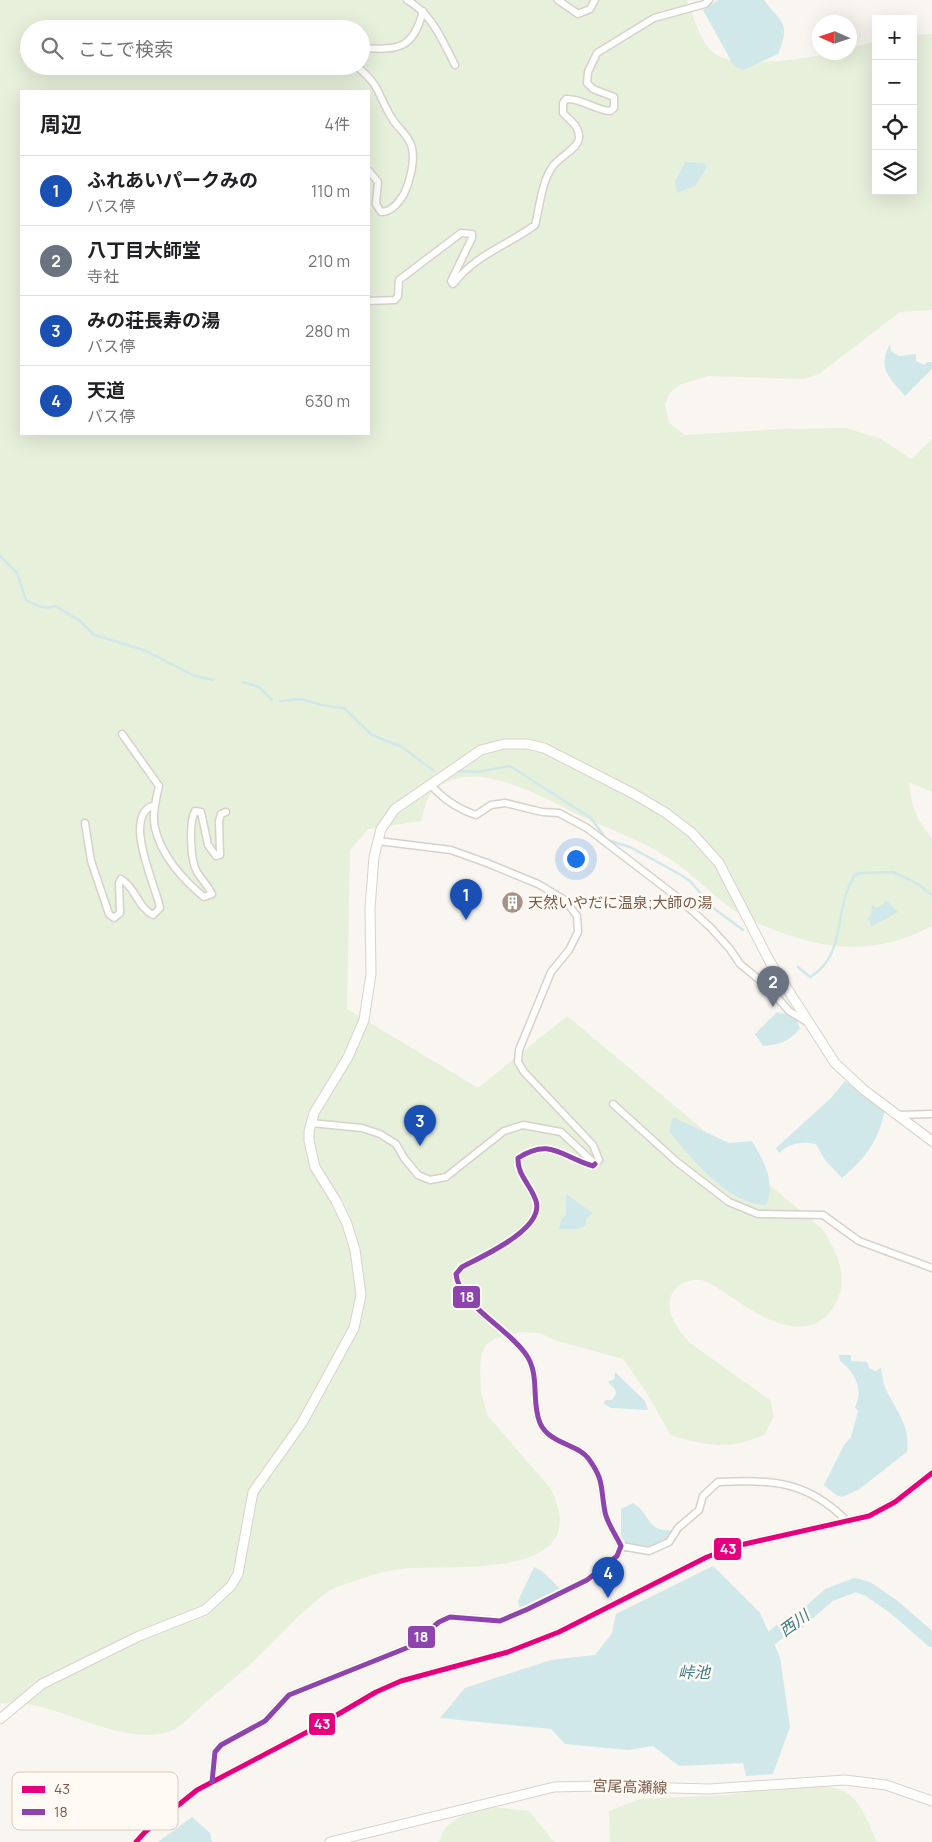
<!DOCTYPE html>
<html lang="ja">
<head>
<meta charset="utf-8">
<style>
	:root { --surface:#fff; --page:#f2f2f2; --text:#202124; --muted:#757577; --line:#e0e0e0; --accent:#5c5450 }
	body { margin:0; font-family:Manrope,"Noto Sans JP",sans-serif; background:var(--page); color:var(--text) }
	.controls { position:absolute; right:15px; top:15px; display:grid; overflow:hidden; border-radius:0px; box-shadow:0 5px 20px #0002 }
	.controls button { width:45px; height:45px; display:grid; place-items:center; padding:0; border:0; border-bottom:1px solid var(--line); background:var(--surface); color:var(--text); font:25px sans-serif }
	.compass { position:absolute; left:812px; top:15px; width:45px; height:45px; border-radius:50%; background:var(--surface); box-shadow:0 5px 20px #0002; rotate:273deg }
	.you { position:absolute; left:575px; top:858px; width:18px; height:18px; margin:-12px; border:4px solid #fff; border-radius:50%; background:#1a73e8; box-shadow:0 0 0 8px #1a73e833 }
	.badge { display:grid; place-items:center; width:32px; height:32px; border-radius:50%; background:var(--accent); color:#fff; font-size:16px; font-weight:700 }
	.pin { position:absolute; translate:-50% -41px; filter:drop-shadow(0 1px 2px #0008) }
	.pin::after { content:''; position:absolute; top:26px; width:18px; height:15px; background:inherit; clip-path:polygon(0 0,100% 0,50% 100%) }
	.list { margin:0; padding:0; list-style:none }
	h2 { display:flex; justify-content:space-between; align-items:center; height:65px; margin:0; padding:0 20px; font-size:21px }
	h2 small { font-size:16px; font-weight:400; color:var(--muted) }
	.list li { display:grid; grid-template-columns:32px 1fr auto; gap:15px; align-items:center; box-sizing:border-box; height:70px; padding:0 20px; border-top:1px solid var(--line) }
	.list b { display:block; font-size:19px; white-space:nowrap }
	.list p { margin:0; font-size:16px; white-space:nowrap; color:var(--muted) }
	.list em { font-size:16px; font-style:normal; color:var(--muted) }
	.icon { flex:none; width:28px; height:28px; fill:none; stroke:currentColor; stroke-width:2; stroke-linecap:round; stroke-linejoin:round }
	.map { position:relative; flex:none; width:932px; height:1842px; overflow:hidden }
	.search { position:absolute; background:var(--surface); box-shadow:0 5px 20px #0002; left:20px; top:20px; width:350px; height:55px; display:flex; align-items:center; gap:12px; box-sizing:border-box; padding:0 18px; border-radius:28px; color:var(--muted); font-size:19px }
	.panel { position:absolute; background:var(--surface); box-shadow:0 5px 20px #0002; left:20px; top:90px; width:350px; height:345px; border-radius:0px }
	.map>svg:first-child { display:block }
</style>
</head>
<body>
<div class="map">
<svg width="932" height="1842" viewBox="0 0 932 1842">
	<rect width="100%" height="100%" fill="#f9f5f0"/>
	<!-- green -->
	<path fill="#e7f0db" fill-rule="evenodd" d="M 0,0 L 687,0 C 693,15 698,33 707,46 C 728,78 818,53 850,52 L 850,48 L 876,41 L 876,191 L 913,191 L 913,35 L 932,34 L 932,310 L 900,312 L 819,374 L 804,379 L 708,376 L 679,385 L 670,393 L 665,405 L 669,423 L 685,435 L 783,429 L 846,428 L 881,439 L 911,459 L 932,439 L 932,792 L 909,782 C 912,807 915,818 932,838 L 932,926 C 870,959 817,949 755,922 C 721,907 698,876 667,857 C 642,841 612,830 585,818 C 545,799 472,752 431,793 C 426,799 423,814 421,821 L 368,829 L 350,850 L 347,1009 L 478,1088 L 567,1016 L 821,1228 C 835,1248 847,1271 839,1296 C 834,1309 825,1321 811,1325 C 780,1333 750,1309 725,1293 C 718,1288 710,1282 701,1280 C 693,1279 682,1282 677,1287 C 659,1305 677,1329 690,1343 L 770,1400 L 774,1416 L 764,1435 C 728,1451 709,1445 671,1436 L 645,1390 L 623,1359 L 557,1341 L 540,1333 L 521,1332 L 494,1339 L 486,1345 L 481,1356 L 480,1369 L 481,1393 L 488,1416 L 551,1489 C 595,1579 460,1565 411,1568 C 394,1569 378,1573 363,1578 C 352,1582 337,1586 328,1592 C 297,1614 272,1644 245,1669 C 233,1680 220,1690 207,1701 C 197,1710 185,1724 173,1730 C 137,1747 74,1715 38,1706 C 26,1703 12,1704 0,1703 ZM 29,29 L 361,29 L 361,66 L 29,66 ZM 21,91 L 369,91 L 369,434 L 21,434 Z
		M 823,1786 C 829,1787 836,1788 842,1790 C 861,1799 869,1825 877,1842 L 610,1842 L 609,1811 L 640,1799 L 727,1795 L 768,1788 Z
		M 493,1807 L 529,1811 L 554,1842 L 439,1842 C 447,1815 469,1814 493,1807 Z"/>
	<!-- water -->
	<path fill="#d0e8ea" d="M 718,0 L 764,0 C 782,24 791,22 778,54 L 743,70 L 734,66 L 703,10 Z
		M 685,162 L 704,163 L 707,167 L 695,186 L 677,193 L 675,181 Z
		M 890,344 L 891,351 L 899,356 L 916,354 L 916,361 L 925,365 L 927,362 L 932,362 L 932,369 L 905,396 C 889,377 877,369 890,344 Z
		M 886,900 L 898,912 L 871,927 L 870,921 L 867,919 L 871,915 L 872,905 L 876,908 L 883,905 Z
		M 777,1012 L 795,1017 L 800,1028 C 791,1041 779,1045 763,1046 L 755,1034 Z
		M 845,1081 L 885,1109 C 879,1140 866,1158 842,1178 L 825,1160 L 816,1144 C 801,1141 790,1143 779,1153 L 776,1148 L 831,1098 Z
		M 673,1117 L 729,1143 L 752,1141 C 764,1161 776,1183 766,1205 C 729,1205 690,1158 669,1131 Z
		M 566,1194 L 593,1213 L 586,1219 L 586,1225 L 578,1229 L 559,1229 L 561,1220 L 566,1214 Z
		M 839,1355 L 851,1355 L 851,1361 L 867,1362 L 869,1368 L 875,1371 L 881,1368 C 882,1376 883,1384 887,1392 C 897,1411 911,1428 907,1452 L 858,1490 L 842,1497 L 836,1495 L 824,1485 L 844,1445 L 851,1437 L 858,1411 L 855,1407 C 864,1390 855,1372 840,1361 Z
		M 615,1372 L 645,1401 L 648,1410 L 611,1408 L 603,1403 L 606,1400 L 612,1400 L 616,1394 L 615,1389 L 608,1382 L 614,1379 Z
		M 633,1503 C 651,1514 646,1533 674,1530 C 664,1549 647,1548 628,1545 L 621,1537 L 621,1509 Z
		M 713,1566 L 760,1613 L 780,1657 L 790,1727 L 773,1774 L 746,1776 L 743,1763 L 679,1766 L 653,1746 L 628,1750 L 565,1744 L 551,1729 L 440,1718 L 465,1688 L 551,1660 L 595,1655 L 612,1633 L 616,1614 Z
		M 534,1567 L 542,1571 L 561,1590 L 520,1609 L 518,1601 Z
		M 192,1817 L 210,1833 L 212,1842 L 158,1842 Z"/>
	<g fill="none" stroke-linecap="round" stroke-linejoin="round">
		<!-- stream -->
		<path stroke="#d0e8ea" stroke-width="2.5" d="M 0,556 L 17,573 L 26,600 C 37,606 44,610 56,606 L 80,621 L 94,635 L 144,650 L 195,676 L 214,680
			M 243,682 L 259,687 L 272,700
			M 280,701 L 301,699 L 321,705 L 344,708 L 372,735 L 402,747 L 434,771
			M 456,771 L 477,772 L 510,766 L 591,818 L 607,840 L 630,847 L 681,875 L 690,881 L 712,907 L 743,930
			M 798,967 L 810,977 C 848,955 833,907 855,875 L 860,873 L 893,872 L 918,884 L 932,895"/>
		<!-- river -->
		<path stroke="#d0e8ea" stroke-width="14" d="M 759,1649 L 779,1632 L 798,1622 L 829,1595 L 855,1585 L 868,1589 L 894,1607 L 932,1640"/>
		<defs>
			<path id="street" d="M 407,0 C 433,15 442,40 455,65
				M 558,0 L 578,14 L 590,9 L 595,0
				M 361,48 C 398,50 413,50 423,11
				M 356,66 C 381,85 378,97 393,120 C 399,129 410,137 412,148 C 415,162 410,181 404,194 C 399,202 392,212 381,212 L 376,204 L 378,182 L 369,171
				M 369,301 L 395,300 L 398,296 L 399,280 L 461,233 L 472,234 L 472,238 L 451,281 L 453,284 C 478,253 505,247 535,225 C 540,207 541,182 553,166 C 559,157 578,149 579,138 C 580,127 570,120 563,113 L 563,103 L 566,99 C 581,98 595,110 610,111 L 614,108 L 614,97 L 593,89 L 587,83 L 588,72 L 597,53 L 654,18 L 705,4 L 709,0
				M 122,734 L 159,786 C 156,799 152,815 155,828 C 161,855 183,880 204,897 L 212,894 C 208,886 202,880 197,872 C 190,860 189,822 195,811 L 201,812 L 208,845 L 216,856 L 220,855 L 219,821 L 221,814 L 226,812
				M 430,784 C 442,798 458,809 476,815 L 491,805 L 505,803 L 542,812 L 559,813 L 587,828 L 677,897 L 710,927 L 730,949 L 740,964 L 768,987 L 789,1011 L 807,1022
				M 85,823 L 91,861 L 109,914 L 114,918 L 120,913 L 119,883 L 121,879 C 136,888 138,908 153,915 L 160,908 C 157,888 120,814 155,805
				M 378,841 L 451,850 L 487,863 L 538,884 L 565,900 L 577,916 L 578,932 L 569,950 L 551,972 L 519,1050 L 518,1062 L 524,1072 L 593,1145 L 599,1160 L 595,1164
				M 613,1104 L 677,1162 L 729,1202 L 758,1214 L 823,1215 L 859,1241 L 932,1268
				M 897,1115 L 932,1114
				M 311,1123 L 362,1128 L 380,1134 L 396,1144 L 404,1158 L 418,1175 L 430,1180 L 446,1177 L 504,1131 L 523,1125 L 561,1132 L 595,1164
				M 621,1546 L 649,1551 L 669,1542 L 678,1528 L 699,1510 L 703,1496 L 718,1482 C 773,1480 806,1480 847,1521
				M 212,1782 L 215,1752 L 221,1745 L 265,1721 L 289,1695 L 409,1647 L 439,1622 L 450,1617 L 500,1621 L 528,1609 L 587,1580 L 617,1556 L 621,1546 C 616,1535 607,1523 605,1512 C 600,1487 605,1481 588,1458 C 578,1444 549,1444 540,1423 C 531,1402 540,1376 527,1356 C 511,1330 459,1305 456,1274 L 462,1267 C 481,1257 545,1229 536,1201 C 531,1185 517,1175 518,1158 C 551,1137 561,1157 593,1166 L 595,1164
				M 136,1842 L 145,1832 L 197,1790 L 313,1729 L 376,1692 L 401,1681 L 508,1652 L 559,1632 L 707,1557 L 736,1546 L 869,1516 L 895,1502 L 932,1473"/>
			<path id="secondary" d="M 0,1719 L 42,1684 L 139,1636 L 205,1610 L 231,1586 L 238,1574 L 253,1492 L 302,1423 L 354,1328 L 361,1295 L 355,1250 L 347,1224 L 336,1201 L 315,1167 L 309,1141 L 309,1131 L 314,1113 L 348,1057 L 364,1020 L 371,974 L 370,908 L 374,857 L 381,829 L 395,809 L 481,750 L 504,744 L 527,744 L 544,748 L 634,794 L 666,813 L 692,833 L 719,863 L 770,962 L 835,1063 L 864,1090 L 932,1141
				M 330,1842 L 554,1787 L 598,1786 L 709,1789 L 845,1780 L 886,1785 L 932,1801"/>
		</defs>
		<!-- street casing -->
		<use href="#street" stroke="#d7d1cb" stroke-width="9"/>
		<!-- secondary casing -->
		<use href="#secondary" stroke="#d9d2cb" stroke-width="11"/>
		<!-- street -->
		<use href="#street" stroke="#fefefd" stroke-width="6"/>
		<!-- secondary -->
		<use href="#secondary" stroke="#fefefd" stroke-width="9"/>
		<defs>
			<path id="bus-1" d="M 136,1842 L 145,1832 L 197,1790 L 313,1729 L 376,1692 L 401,1681 L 508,1652 L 559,1632 L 707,1557 L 736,1546 L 869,1516 L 895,1502 L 932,1473"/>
			<path id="bus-2" d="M 212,1782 L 215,1752 L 221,1745 L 265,1721 L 289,1695 L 409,1647 L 439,1622 L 450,1617 L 500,1621 L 528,1609 L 587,1580 L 617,1556 L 621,1546 C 616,1535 607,1523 605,1512 C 600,1487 605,1481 588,1458 C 578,1444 549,1444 540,1423 C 531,1402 540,1376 527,1356 C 511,1330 459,1305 456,1274 L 462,1267 C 481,1257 545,1229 536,1201 C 531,1185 517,1175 518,1158 C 551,1137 561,1157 593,1166 L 595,1164"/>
		</defs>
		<!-- bus-1 casing -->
		<use href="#bus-1" stroke="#fffaf3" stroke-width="9"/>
		<!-- bus-2 casing -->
		<use href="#bus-2" stroke="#fffaf3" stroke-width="9"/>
		<!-- bus-1 -->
		<use href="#bus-1" stroke="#e5007d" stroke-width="5"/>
		<!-- bus-2 -->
		<use href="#bus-2" stroke="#8e44ad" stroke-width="5"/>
	</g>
	<!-- icons -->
	<defs>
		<symbol id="building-disc" viewBox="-11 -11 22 22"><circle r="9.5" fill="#a69286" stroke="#fffaf3"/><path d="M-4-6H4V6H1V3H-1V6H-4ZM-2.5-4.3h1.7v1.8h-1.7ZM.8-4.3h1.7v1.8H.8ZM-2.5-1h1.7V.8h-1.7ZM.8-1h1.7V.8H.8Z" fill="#fff"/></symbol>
	</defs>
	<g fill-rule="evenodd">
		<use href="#building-disc" x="500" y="890" width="25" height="25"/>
	</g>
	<g text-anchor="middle" stroke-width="5" stroke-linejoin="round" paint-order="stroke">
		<!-- poi labels -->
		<g font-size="15" fill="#7a5c4d" stroke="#fffaf3" text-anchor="start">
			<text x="528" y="908">天然いやだに温泉;大師の湯</text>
		</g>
		<!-- street labels -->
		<g font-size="15" fill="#7a5c4d" stroke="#fffaf3">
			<text transform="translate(630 1787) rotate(2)" y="5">宮尾高瀬線</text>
		</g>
		<!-- water labels -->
		<g font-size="16" font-style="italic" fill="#437c86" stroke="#fffaf3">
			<text transform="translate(794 1623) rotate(-36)" y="6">西川</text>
			<text x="694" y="1678">峠池</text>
		</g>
	</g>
	<!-- legend -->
	<rect x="12" y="1772" width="166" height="58" rx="8" fill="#fffaf3" stroke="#d7cbc1" stroke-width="1"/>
	<rect x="22" y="1786" width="23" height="7" fill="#e5007d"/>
	<rect x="22" y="1809" width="23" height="6" fill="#8e44ad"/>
	<g font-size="14" fill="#7a5c4d">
		<text x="54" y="1794">43</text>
		<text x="54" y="1817">18</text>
	</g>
	<g stroke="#fffaf3" stroke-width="2">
		<rect x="452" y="1285" width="29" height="24" rx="5" fill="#8e44ad"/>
		<rect x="713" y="1537" width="29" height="24" rx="5" fill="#e5007d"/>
		<rect x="407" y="1625" width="29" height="24" rx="5" fill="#8e44ad"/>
		<rect x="308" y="1712" width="28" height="24" rx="5" fill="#e5007d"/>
	</g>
	<g font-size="14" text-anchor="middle" font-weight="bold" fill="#fff">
		<text x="467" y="1302">18</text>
		<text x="728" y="1554">43</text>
		<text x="421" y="1642">18</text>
		<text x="322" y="1729">43</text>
	</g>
</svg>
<div class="controls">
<button>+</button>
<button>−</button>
<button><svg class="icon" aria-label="locate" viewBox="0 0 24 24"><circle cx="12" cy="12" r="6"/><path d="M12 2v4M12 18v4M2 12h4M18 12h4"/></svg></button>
<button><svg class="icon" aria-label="layers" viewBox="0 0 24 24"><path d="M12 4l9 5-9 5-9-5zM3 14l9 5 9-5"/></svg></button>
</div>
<svg class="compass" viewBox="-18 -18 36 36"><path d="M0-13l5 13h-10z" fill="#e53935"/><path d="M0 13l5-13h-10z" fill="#757577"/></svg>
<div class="you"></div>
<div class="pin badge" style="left:466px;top:920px;background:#1a4fb4">1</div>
<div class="pin badge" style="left:773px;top:1007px;background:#6b7280">2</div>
<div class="pin badge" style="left:420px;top:1146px;background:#1a4fb4">3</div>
<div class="pin badge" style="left:608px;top:1598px;background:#1a4fb4">4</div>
<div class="search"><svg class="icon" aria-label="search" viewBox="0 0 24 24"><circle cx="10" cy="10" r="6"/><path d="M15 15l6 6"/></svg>ここで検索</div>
<section class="panel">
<h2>周辺<small>4件</small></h2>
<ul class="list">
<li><span class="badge" style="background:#1a4fb4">1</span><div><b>ふれあいパークみの</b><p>バス停</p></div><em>110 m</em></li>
<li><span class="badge" style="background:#6b7280">2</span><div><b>八丁目大師堂</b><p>寺社</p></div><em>210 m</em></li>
<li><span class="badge" style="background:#1a4fb4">3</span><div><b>みの荘長寿の湯</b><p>バス停</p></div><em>280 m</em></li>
<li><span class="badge" style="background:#1a4fb4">4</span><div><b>天道</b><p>バス停</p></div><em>630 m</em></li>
</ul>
</section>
</div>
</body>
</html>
